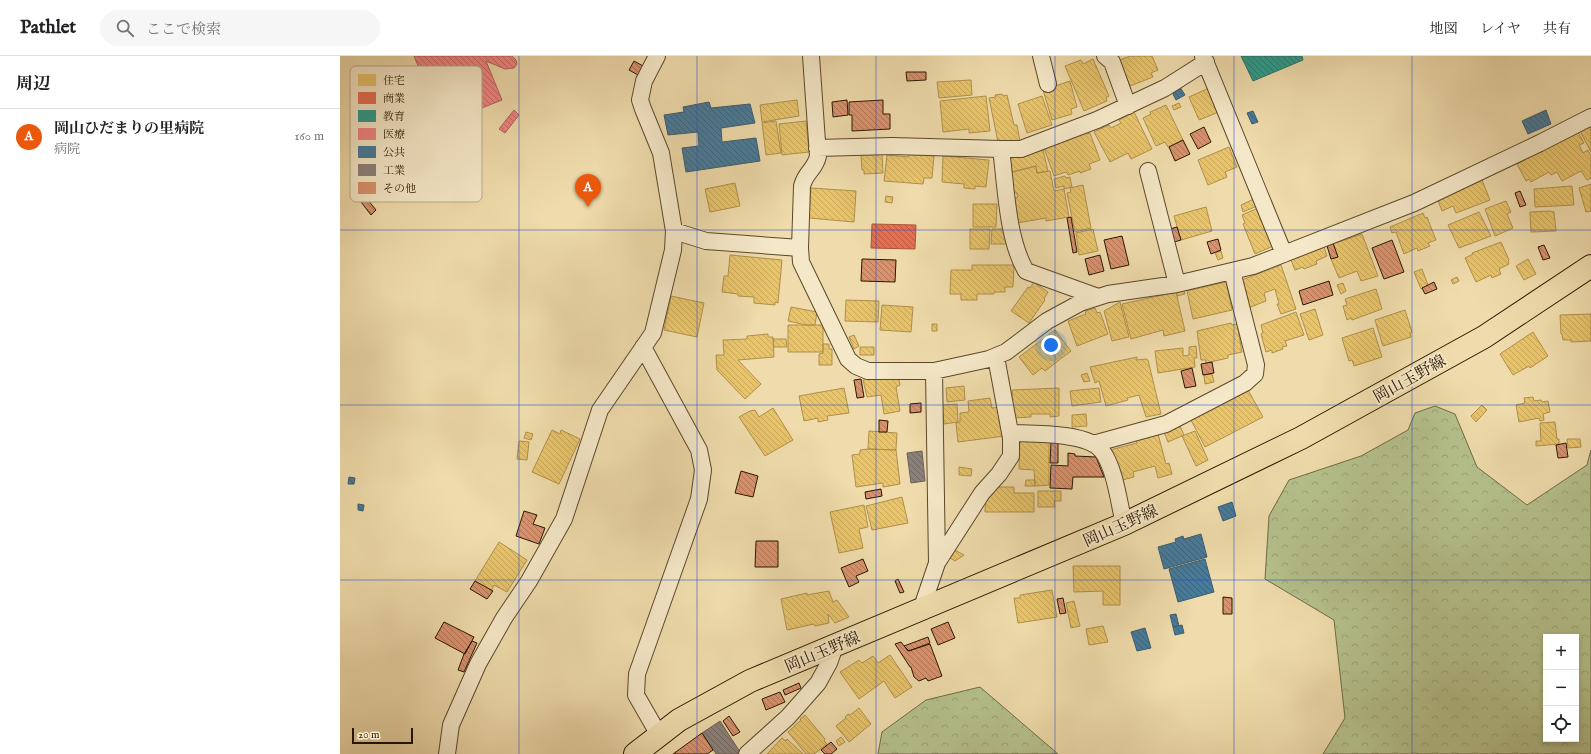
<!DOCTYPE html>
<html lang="ja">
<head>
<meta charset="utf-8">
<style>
	:root { --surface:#fff; --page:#f6f6f6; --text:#202124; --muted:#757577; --line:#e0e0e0; --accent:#ea580c }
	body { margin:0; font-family:"IM FELL English","Noto Serif JP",serif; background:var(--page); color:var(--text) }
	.controls { position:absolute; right:12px; bottom:12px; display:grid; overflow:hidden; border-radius:0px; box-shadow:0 2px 6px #0003 }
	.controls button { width:36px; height:36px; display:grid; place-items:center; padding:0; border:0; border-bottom:1px solid var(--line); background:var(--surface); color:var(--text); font:20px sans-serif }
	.scale { position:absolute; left:12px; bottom:10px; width:61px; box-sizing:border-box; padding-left:4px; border:2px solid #281700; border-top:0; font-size:11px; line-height:14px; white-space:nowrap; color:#281700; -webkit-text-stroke:3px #f5e8c8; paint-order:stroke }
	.you { position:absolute; left:711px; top:289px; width:14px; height:14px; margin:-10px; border:3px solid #fff; border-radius:50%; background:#1a73e8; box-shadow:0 0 0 6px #1a73e833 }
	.badge { display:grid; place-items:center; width:26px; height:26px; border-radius:50%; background:var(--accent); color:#fff; font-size:13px; font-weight:700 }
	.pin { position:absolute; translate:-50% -33px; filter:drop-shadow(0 1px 2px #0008) }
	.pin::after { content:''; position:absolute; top:21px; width:14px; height:12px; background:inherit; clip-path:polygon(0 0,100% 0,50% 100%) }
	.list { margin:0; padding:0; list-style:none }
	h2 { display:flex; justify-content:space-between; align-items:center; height:52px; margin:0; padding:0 16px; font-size:17px }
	h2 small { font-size:13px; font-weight:400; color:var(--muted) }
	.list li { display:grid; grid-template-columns:26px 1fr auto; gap:12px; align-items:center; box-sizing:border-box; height:56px; padding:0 16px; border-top:1px solid var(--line) }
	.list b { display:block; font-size:15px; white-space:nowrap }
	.list p { margin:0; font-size:13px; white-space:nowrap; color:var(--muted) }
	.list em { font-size:13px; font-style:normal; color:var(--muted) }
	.icon { flex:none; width:22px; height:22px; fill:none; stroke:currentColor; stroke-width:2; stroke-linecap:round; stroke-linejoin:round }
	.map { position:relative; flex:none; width:1251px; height:698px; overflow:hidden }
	header { display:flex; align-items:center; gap:24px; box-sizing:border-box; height:56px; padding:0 20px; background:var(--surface); border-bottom:1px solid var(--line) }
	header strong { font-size:19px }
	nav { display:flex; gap:22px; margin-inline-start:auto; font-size:14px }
	.search { width:280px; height:36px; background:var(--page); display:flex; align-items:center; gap:10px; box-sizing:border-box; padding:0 14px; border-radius:22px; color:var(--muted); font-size:15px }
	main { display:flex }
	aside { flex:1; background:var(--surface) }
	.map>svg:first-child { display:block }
</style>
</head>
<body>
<header>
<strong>Pathlet</strong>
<div class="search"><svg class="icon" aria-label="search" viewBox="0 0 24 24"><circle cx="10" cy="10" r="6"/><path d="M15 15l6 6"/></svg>ここで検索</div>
<nav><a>地図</a><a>レイヤ</a><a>共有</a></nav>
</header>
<main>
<aside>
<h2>周辺<small></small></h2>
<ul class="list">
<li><span class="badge">A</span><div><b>岡山ひだまりの里病院</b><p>病院</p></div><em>160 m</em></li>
</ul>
</aside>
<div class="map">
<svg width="1251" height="698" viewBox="0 0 1251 698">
	<defs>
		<pattern id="forest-crowns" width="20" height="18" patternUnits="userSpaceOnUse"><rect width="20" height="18" fill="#b5c18c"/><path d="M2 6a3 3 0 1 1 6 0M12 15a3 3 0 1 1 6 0" fill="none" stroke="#9ca577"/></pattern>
		<pattern id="homes-back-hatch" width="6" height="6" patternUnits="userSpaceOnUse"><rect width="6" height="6" fill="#e9c46a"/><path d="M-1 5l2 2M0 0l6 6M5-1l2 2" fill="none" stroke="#c8a85a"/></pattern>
		<pattern id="shops-back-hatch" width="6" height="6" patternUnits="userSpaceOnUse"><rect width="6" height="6" fill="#e76f51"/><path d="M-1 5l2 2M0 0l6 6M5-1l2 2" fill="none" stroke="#bb5a41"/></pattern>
		<pattern id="schools-back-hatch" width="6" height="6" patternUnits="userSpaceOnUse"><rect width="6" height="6" fill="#2a9d8f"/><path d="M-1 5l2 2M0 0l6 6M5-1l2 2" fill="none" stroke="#247f72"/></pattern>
		<pattern id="health-back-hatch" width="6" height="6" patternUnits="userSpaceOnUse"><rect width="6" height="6" fill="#f28482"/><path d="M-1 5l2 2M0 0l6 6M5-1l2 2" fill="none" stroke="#c46b68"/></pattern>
		<pattern id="public-back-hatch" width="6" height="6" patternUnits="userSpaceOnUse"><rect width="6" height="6" fill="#457b9d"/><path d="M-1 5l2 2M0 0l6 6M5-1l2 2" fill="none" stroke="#3a647e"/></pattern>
		<pattern id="industry-back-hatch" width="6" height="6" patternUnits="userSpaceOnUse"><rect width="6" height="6" fill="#8a817c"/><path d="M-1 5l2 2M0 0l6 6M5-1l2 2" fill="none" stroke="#716963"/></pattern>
		<pattern id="building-back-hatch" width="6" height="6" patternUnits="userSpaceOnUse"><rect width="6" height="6" fill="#da926d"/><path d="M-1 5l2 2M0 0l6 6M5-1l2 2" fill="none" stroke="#b17657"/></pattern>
	</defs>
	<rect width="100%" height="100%" fill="#efdbab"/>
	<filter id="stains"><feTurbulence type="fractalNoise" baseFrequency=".005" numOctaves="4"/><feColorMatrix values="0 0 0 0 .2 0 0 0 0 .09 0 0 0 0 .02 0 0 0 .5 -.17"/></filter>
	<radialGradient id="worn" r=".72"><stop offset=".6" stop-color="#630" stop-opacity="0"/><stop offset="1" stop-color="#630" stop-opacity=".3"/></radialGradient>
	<!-- forest -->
	<path fill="url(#forest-crowns)" stroke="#6e6c46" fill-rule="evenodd" d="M 1095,350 L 1115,358 L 1137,411 L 1187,449 L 1247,409 L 1251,394 L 1251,698 L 983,698 L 1005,662 L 994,564 L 925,523 L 929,460 L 949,424 L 1021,400 L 1068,374 L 1075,357 ZM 1206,581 L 1236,581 L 1236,683 L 1206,683 Z
		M 640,631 L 718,698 L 538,698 L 542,676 L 586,644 Z"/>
	<!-- homes -->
	<path fill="url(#homes-back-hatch)" stroke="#af904a" d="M 790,0 L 812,0 L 818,14 L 811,17 L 813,21 L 790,30 L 780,4 Z
		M 753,3 L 769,40 L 766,42 L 767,45 L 744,55 L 725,10 L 741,4 L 743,8 Z
		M 631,24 L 632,39 L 599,42 L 597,26 Z
		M 730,25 L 737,51 L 731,53 L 732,58 L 712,64 L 703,34 Z
		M 869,32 L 879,56 L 859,64 L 849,41 Z
		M 662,38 L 663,40 L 667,39 L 674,69 L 677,69 L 680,86 L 658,86 L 649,42 L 656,41 L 655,39 Z
		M 646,40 L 650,75 L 629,77 L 629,73 L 603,76 L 600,45 Z
		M 702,40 L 712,69 L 687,77 L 678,48 Z
		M 457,44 L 459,60 L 422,66 L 420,49 Z
		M 839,47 L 841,51 L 834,54 L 832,50 Z
		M 826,49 L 843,84 L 828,91 L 825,86 L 816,90 L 803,62 L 811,58 L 810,56 Z
		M 794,56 L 812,93 L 791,103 L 788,97 L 770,106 L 754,76 L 769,69 L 771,72 L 781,67 L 779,64 Z
		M 436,65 L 441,97 L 426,99 L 422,67 Z
		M 466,65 L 469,96 L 442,99 L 439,68 Z
		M 1251,70 L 1251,96 L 1240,75 Z
		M 746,76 L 747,78 L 750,77 L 760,104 L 749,108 L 751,113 L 740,117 L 740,115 L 728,119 L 726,116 L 714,120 L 704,92 Z
		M 1238,76 L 1244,87 L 1239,89 L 1243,97 L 1248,94 L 1251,100 L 1251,122 L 1247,124 L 1241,115 L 1222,125 L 1217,116 L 1211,119 L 1209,116 L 1191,126 L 1189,123 L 1186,125 L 1177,108 Z
		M 889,91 L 897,111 L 885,116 L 887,121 L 868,129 L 858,104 Z
		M 703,94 L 708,115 L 697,117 L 696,110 L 672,116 L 668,103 Z
		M 542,98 L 543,117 L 524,118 L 524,114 L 522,114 L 521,99 Z
		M 569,98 L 594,100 L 592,122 L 584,122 L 583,128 L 544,125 L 547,99 L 568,101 Z
		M 603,100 L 649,104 L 646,131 L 635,130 L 635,133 L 624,132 L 624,128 L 602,126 Z
		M 696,110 L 697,117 L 710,115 L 714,135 L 724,133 L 729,161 L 706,165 L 706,162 L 677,167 L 674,142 L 678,141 L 676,136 L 673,137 L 669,117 Z
		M 725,120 L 726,122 L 730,121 L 732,131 L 724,133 L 724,130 L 716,132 L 714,123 Z
		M 1142,124 L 1150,144 L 1116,157 L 1113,150 L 1102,155 L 1097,142 Z
		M 395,127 L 400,150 L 370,156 L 365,133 Z
		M 1251,128 L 1251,155 L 1246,156 L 1239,132 Z
		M 743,129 L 751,172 L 735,176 L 727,137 L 731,136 L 730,132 Z
		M 1232,130 L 1234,149 L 1195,151 L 1194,133 Z
		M 471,132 L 516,135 L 514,166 L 469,162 Z
		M 546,140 L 553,141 L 552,147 L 545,146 Z
		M 914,143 L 917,150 L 903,156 L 901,149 Z
		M 1166,145 L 1171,156 L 1167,158 L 1173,172 L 1155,180 L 1145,153 Z
		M 633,148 L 657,148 L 656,171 L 633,171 Z
		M 866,151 L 872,175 L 841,184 L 834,160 Z
		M 918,152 L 933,190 L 915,198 L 903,168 L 905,167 L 902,159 Z
		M 1210,155 L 1214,156 L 1216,175 L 1191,176 L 1190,156 Z
		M 1139,156 L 1151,180 L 1119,192 L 1108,169 Z
		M 1083,157 L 1085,162 L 1087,161 L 1096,184 L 1088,187 L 1090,190 L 1078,195 L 1077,192 L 1064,198 L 1056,176 L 1052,177 L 1050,171 Z
		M 630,173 L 650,173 L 649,193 L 630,193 Z
		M 652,173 L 667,173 L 667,188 L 651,188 Z
		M 753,173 L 758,195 L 739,199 L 736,177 Z
		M 1022,178 L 1038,220 L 1021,225 L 1017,215 L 999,222 L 991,203 L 998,201 L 993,188 Z
		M 1161,186 L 1169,204 L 1168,205 L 1169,208 L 1159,213 L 1161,218 L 1152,222 L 1151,219 L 1136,226 L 1125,202 L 1133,198 L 1132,197 Z
		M 984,191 L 987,200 L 976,205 L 977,208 L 964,213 L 963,211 L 955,214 L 951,204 Z
		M 881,195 L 883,202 L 878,204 L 875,197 Z
		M 390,199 L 442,204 L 438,247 L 435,246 L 435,249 L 414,247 L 414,241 L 398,240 L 398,238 L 382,236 L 384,220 L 388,220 Z
		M 1188,203 L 1196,218 L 1184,224 L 1176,210 Z
		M 632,209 L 674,209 L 673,231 L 665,231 L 665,236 L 654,236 L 654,238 L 637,238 L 637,244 L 621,244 L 621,238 L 610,238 L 611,214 L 632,214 Z
		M 941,209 L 956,253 L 941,258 L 937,248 L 939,248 L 935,233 L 924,237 L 926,245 L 908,252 L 899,225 Z
		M 1082,213 L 1088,229 L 1081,233 L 1074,216 Z
		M 1117,221 L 1119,225 L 1113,228 L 1111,224 Z
		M 694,226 L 708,236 L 704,243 L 705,244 L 689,267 L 671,255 L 688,231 L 690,232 Z
		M 886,226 L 892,254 L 853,263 L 847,235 Z
		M 1003,227 L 1006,235 L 1001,238 L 997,229 Z
		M 1036,233 L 1042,253 L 1012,264 L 1011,262 L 1007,264 L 1003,250 L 1007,249 L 1005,243 Z
		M 844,234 L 845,238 L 837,240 L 836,235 Z
		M 836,236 L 845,275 L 824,280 L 823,274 L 791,283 L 782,248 Z
		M 331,240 L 364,247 L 357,281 L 324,274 Z
		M 506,244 L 539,245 L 538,266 L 505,265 Z
		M 780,246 L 789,281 L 772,285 L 764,255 Z
		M 542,249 L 573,251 L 571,276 L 540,274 Z
		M 451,251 L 477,256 L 475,269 L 466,269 L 448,265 Z
		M 755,252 L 757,257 L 760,256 L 768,278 L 737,290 L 728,265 L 746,258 L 745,255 Z
		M 975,253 L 983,279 L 969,284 L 960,258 Z
		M 1065,254 L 1072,276 L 1070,277 L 1071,281 L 1043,290 L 1035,264 Z
		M 956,256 L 964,279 L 945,285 L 947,290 L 942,291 L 943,293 L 932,297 L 932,294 L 926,296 L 921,278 L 923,277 L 921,269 Z
		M 1251,258 L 1251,285 L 1231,286 L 1231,284 L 1223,284 L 1222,278 L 1221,278 L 1220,259 Z
		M 891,267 L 892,269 L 897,268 L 902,296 L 888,299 L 888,302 L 866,307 L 866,304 L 861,304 L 857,275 Z
		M 592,268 L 597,268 L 597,275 L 592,275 Z
		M 448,269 L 483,269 L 483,296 L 448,296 Z
		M 1033,272 L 1042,301 L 1014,310 L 1012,304 L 1009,305 L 1002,282 Z
		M 715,274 L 731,295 L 705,315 L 702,312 L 693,319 L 679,301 Z
		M 1193,276 L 1208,300 L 1190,312 L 1189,310 L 1173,319 L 1160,298 Z
		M 428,278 L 428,281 L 433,281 L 434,301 L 398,304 L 421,328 L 405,343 L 377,314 L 376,299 L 384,299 L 383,284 L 407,283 L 407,280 Z
		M 514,279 L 519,290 L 514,293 L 509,281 Z
		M 433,283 L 446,283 L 447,291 L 434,291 Z
		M 483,288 L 489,288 L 489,293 L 492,293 L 492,309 L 479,309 L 479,298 L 483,297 Z
		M 856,290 L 857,302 L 854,302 L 855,311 L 818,317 L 815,295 L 843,292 L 843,300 L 849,299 L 849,291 Z
		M 520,291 L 534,291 L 534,299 L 520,299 Z
		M 797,301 L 797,304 L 806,303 L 808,304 L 821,358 L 806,361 L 799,339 L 787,342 L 788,344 L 766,350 L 759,325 L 755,327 L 750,311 Z
		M 747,317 L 750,325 L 744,326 L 741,319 Z
		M 872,318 L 874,326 L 865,328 L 864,319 Z
		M 547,320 L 558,320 L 560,329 L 556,331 L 560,355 L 544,358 L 541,339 L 527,341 L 523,324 Z
		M 624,330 L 625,344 L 607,346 L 606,332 Z
		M 504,332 L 509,357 L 487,360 L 488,364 L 478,366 L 478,362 L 464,365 L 459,340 Z
		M 719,332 L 719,360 L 710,361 L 710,358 L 691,358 L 691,361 L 673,362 L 672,334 Z
		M 759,332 L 761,346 L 732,350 L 730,335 Z
		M 908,334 L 923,361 L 865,391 L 851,364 Z
		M 1193,341 L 1194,345 L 1201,344 L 1202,346 L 1208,345 L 1210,356 L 1203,358 L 1204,364 L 1200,365 L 1199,362 L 1179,366 L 1176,349 L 1185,347 L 1184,342 Z
		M 650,342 L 652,352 L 661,351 L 665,380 L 618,386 L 616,367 L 620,366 L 620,357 L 629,356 L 628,345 Z
		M 617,348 L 618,366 L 604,368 L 602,349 Z
		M 1142,349 L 1147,354 L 1136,366 L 1131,360 Z
		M 433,352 L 453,384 L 425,400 L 399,361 L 410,355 L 415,354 L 419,361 Z
		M 746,358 L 747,370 L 732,371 L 732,359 Z
		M 1215,366 L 1217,383 L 1219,383 L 1219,388 L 1196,390 L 1196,385 L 1201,385 L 1200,367 Z
		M 840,370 L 844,379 L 828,386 L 824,376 Z
		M 212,374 L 220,378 L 221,374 L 240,383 L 219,428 L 192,416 Z
		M 529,375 L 557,377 L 556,394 L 528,393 Z
		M 855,375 L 868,404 L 856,410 L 842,380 Z
		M 186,376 L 193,378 L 191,384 L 184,382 Z
		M 818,378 L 826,408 L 829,407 L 832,418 L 818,422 L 815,410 L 793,416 L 794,421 L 778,425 L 770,394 L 797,387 L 796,384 Z
		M 1227,383 L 1240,383 L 1241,391 L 1228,392 Z
		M 680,384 L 709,385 L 709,429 L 695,430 L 694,414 L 679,413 Z
		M 179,385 L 189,386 L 187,404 L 177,403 Z
		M 528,393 L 556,394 L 560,428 L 543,431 L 543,427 L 516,431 L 512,399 L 520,398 L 520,394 Z
		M 619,411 L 632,413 L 631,420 L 619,419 Z
		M 686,424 L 695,424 L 695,430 L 685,430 Z
		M 653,431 L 674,431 L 674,437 L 694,437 L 694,456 L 645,456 L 646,438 L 653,438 Z
		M 698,435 L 721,435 L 721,445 L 714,445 L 715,451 L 698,451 Z
		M 562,441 L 568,467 L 532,474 L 526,450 Z
		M 524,449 L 528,471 L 519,473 L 523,492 L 499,497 L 490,456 Z
		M 159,486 L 187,504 L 167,536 L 154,529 L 151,535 L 135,525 Z
		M 615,494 L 624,499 L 615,505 L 610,502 Z
		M 733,510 L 780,510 L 780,549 L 763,549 L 763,535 L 734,536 Z
		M 712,534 L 717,561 L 678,567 L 674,542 L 680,542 L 680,539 Z
		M 489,535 L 493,546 L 497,544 L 509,561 L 495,567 L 488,558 L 489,567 L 475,570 L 474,568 L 447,574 L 441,543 L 467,537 L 467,539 Z
		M 734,545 L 740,570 L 731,572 L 726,547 Z
		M 763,570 L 768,586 L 749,589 L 746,573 Z
		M 550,599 L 572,631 L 555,642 L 544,625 L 519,643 L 500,616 L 519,604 L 522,607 L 533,600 L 538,607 Z
		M 519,652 L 531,668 L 509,686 L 496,670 L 506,662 L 505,661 L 508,658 L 510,659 Z
		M 465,659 L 485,683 L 484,685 L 487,688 L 474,698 L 466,698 L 448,676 L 461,664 L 460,663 Z
		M 501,681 L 505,686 L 499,690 L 496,685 Z
		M 442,682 L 446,685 L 447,683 L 463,698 L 427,698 Z"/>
	<!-- shops -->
	<path fill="url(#shops-back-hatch)" stroke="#ae5539" d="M 532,168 L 576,169 L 575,193 L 531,192 Z"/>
	<!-- schools -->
	<path fill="url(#schools-back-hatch)" stroke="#297564" d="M 901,0 L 962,0 L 963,4 L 913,25 Z"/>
	<!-- health -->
	<path fill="url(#health-back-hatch)" stroke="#b5635b" d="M 74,0 L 172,0 L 176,4 L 177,8 L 174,12 L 165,13 L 146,5 L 162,44 L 117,62 L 110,42 L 94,49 Z
		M 174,54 L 179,59 L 165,77 L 159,73 Z"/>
	<!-- public -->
	<path fill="url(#public-back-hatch)" stroke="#3c5d6e" d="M 840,31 L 845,39 L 836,44 L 832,36 Z
		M 369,46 L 371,52 L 410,48 L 415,67 L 381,72 L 382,86 L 416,82 L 420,105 L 346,116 L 342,92 L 359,90 L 358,76 L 328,79 L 324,59 L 344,56 L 343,51 Z
		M 1206,54 L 1211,68 L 1188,78 L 1182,65 Z
		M 913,55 L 918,66 L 912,68 L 907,57 Z
		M 9,421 L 15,422 L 14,428 L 8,428 Z
		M 892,446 L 896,460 L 883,465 L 878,451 Z
		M 18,448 L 24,449 L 23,455 L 18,454 Z
		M 861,478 L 867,501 L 824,513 L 818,491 L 836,486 L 835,483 L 843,480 L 844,483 Z
		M 865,503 L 874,536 L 838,546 L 829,513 Z
		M 836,558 L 839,570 L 833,571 L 830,559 Z
		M 842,569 L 844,577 L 835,579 L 833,571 Z
		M 805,572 L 811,592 L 797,595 L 791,576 Z"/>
	<!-- industry -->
	<path fill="url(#industry-back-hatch)" stroke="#6d6157" d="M 582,395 L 585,425 L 571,427 L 567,397 Z
		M 380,665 L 400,696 L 397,698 L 376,698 L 362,677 Z"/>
	<!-- building -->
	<path fill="url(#building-back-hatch)" stroke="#281700" d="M 294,5 L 303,10 L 298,19 L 289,14 Z
		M 566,16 L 586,16 L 586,24 L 567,25 Z
		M 507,44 L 508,59 L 493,61 L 492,46 Z
		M 543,44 L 543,58 L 550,58 L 550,73 L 512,75 L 512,59 L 509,59 L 509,46 Z
		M 864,71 L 871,86 L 858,93 L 850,78 Z
		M 843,84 L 850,98 L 835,105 L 829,91 Z
		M 1180,135 L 1186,149 L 1180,151 L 1175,137 Z
		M 23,138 L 36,154 L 31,159 L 18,142 Z
		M 731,161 L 737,196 L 733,197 L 727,162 Z
		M 837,171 L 841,184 L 834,186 L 830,173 Z
		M 782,180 L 789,209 L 771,213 L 764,184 Z
		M 878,183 L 881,194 L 871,198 L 867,186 Z
		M 1052,184 L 1064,216 L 1044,223 L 1032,192 Z
		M 993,187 L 998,201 L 991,203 L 987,190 Z
		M 1204,189 L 1210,202 L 1203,204 L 1198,191 Z
		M 760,199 L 764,215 L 749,219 L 745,203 Z
		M 522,203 L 556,204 L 555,226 L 521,225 Z
		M 989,225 L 993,239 L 963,249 L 959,235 Z
		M 1094,226 L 1097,233 L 1085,238 L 1082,232 Z
		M 872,306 L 874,317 L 863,319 L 861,308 Z
		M 852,312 L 856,330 L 845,332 L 841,315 Z
		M 521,323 L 524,341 L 517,342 L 514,324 Z
		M 581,347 L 581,356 L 570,357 L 570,348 Z
		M 539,364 L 548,365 L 547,376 L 539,376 Z
		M 711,386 L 718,386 L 718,407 L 710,407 Z
		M 1226,387 L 1228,401 L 1218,402 L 1216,389 Z
		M 728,397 L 735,398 L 735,400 L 756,401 L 764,421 L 733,421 L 732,433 L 710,432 L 711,409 L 728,410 Z
		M 401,415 L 418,420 L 413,441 L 395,437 Z
		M 541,433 L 542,440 L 526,443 L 525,436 Z
		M 184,455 L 197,459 L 193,468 L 205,472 L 199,488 L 176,480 Z
		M 416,485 L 438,485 L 438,511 L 415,511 Z
		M 523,503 L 528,515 L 516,520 L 519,526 L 509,531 L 501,512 Z
		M 558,523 L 564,536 L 560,537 L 555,525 Z
		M 135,525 L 153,535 L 147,543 L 130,533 Z
		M 883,541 L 892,542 L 892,558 L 883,558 Z
		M 723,542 L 726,557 L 720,558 L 717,543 Z
		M 104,566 L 134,581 L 125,598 L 95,582 Z
		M 608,566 L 615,582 L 598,589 L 591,573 Z
		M 588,581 L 590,587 L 569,595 L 564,590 Z
		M 132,585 L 137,587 L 124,616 L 118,614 L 124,598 Z
		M 561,586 L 568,595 L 590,588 L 602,620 L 588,625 L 586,622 L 579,625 L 574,621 L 571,611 L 570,611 L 555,588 Z
		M 459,627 L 461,632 L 445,639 L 443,634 Z
		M 440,636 L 445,646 L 426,654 L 422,643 Z
		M 389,660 L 400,676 L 393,680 L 383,665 Z
		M 362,677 L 373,694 L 367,698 L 333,698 Z
		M 491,686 L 497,693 L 491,698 L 485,698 L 481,694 Z"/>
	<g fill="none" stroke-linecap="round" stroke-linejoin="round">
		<defs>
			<path id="street" d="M 471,0 L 478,100 C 475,114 466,115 462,130 L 460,192 L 461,206 L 508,303 L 516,310 L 528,315 L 594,315 L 649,303 L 666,296 L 707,265 L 740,247 L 768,238 L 837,228 L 913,210 L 1074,147 L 1200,87 L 1251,61
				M 701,0 L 708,28
				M 765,0 L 772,6 L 788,50
				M 863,0 L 944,198
				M 477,92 L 552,90 L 661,93 L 681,93 L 757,64 L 825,32 L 866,6
				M 661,93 C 666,130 667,183 686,215 L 758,241
				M 808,115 L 837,228
				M 334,175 L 366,185 L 460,192
				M 303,291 L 359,394 L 363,414 L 359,443 L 297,618 L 296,639 L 319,679
				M 670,377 C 692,378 748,376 762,395 C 775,412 779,447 784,468
				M 753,388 L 826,368 L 905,327 L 915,318 L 916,309 L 892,215
				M 597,507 L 642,437 L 659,418 L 671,400 L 671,382 L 656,301
				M 581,554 L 597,507 L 594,315
				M 107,698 L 111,669 L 138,608 L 164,562 L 189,525 L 224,463 L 260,354 L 313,277 L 333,194 L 334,175 L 321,97 L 303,53 L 300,44 L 304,25 L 317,0
				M 407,698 L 448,661 L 478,627 L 489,607 L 495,590"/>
			<path id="primary" d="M 295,698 L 339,664 L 410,625 L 784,468 L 961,382 L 1144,281 L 1251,210"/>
		</defs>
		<!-- street casing -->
		<use href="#street" stroke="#5a482b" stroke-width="18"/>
		<!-- primary casing -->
		<use href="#primary" stroke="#281700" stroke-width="24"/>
		<!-- street -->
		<use href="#street" stroke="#f5e8c8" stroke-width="16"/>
		<!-- primary -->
		<use href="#primary" stroke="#efdbab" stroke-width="22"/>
	</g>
	<!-- grid -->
	<path fill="none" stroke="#1d4ed8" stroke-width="1" stroke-opacity="0.55" d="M 179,0 L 179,698M 357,0 L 357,698M 536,0 L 536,698M 715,0 L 715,698M 894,0 L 894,698M 1072,0 L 1072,698M 0,174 L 1251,174M 0,349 L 1251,349M 0,524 L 1251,524"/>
	<g text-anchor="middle" stroke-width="4" stroke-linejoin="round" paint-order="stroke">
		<!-- street labels -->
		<g font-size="16" fill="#281700" stroke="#f5e8c8">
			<text transform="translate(1069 322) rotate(-29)" y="6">岡山玉野線</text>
			<text transform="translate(780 469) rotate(-24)" y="6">岡山玉野線</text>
			<text transform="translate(482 595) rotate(-23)" y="6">岡山玉野線</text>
		</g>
	</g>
	<!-- legend -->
	<rect x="10" y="10" width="132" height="136" rx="6" fill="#f5e8c8" stroke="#b8a98c" stroke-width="1"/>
	<rect x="18" y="18" width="18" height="12" fill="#e9c46a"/>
	<rect x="18" y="36" width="18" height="12" fill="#e76f51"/>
	<rect x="18" y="54" width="18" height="12" fill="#2a9d8f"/>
	<rect x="18" y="72" width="18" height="12" fill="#f28482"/>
	<rect x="18" y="90" width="18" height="12" fill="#457b9d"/>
	<rect x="18" y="108" width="18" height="12" fill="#8a817c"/>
	<rect x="18" y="126" width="18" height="12" fill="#da926d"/>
	<g font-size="11" fill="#281700">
		<text x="43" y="28">住宅</text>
		<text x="43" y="46">商業</text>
		<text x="43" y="64">教育</text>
		<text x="43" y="82">医療</text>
		<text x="43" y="100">公共</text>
		<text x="43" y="118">工業</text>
		<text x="43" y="136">その他</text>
	</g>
	<rect width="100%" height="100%" filter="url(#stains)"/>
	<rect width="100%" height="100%" fill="url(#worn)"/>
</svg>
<div class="controls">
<button>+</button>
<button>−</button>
<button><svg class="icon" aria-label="locate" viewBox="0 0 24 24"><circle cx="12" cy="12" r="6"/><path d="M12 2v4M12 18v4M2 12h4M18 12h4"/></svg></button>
</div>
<div class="scale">20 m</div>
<div class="you"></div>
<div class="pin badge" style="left:248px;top:151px">A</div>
</div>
</main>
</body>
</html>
